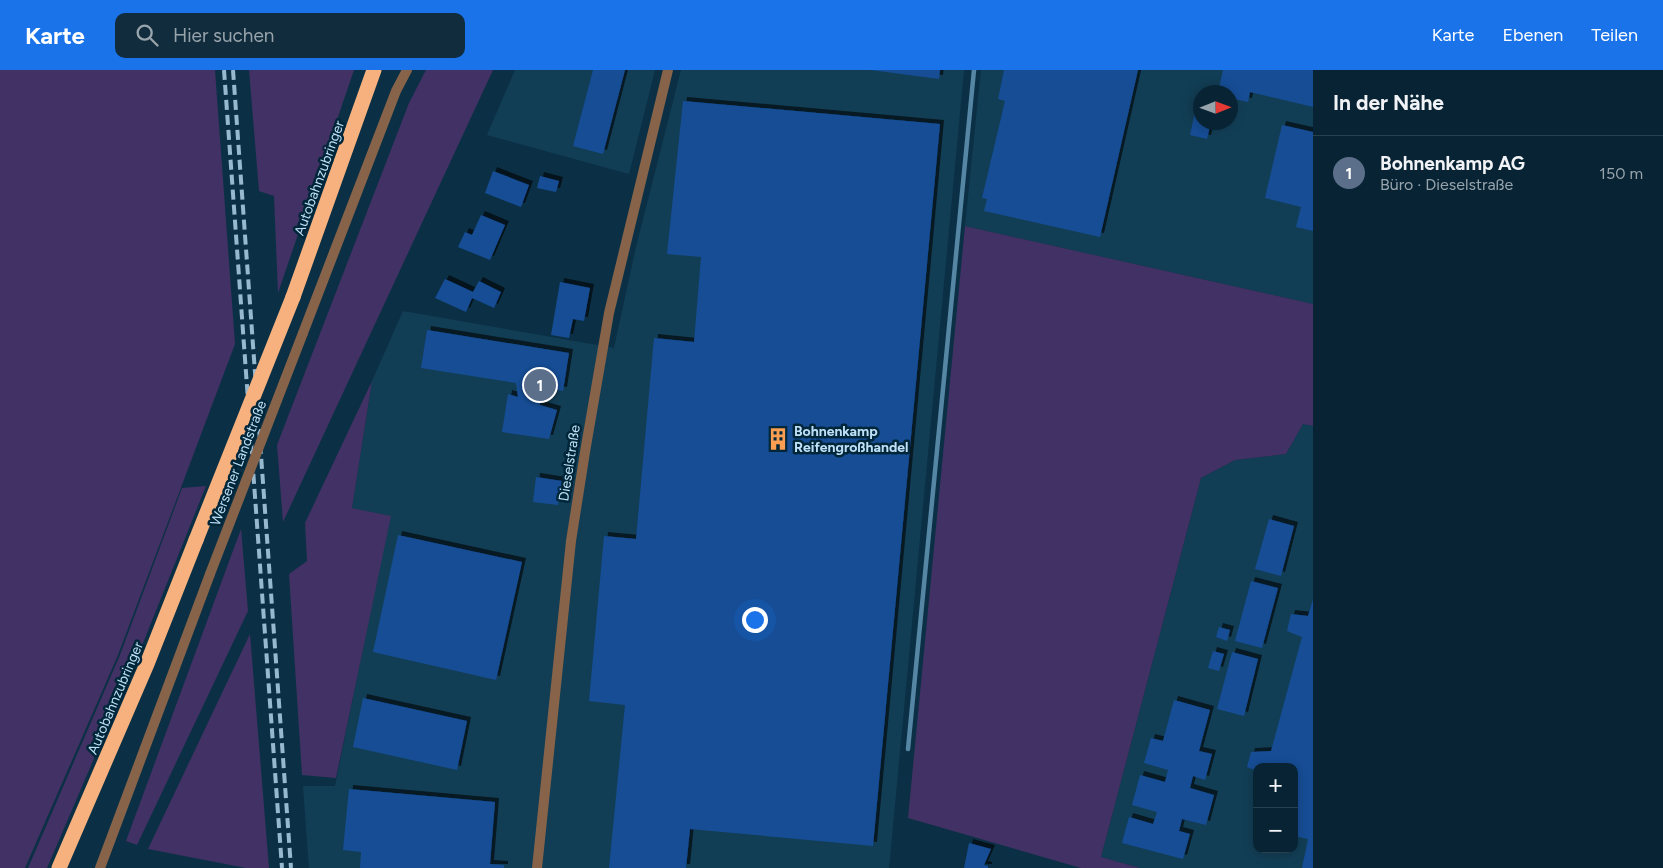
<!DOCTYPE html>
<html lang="de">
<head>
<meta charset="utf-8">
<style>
	:root { --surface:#082434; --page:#112c3c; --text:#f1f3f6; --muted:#98a4ac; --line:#29414f; --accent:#1a73e8 }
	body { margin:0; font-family:Figtree,sans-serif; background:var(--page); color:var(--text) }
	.controls { position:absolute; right:15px; bottom:15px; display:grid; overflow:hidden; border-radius:10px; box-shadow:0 2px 12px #0003 }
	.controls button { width:45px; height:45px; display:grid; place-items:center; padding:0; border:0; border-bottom:1px solid var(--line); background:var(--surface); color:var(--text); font:25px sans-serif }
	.compass { position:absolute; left:1193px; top:15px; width:45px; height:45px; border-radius:50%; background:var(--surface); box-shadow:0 2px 12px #0003; rotate:89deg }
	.you { position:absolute; left:754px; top:549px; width:18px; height:18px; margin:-12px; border:4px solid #fff; border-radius:50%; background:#1a73e8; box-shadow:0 0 0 8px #1a73e833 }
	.badge { display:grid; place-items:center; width:32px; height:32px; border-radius:50%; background:var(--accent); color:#fff; font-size:16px; font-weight:700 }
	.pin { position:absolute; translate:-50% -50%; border:2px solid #fff; box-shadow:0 1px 5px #0006 }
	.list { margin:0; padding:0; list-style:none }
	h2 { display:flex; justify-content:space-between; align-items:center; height:65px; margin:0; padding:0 20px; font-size:21px }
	h2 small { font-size:16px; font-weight:400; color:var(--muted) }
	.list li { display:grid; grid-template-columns:32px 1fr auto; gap:15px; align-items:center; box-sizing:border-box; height:75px; padding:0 20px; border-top:1px solid var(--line) }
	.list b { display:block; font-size:19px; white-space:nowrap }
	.list p { margin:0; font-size:16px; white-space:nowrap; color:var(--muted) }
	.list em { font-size:16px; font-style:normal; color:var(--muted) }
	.icon { flex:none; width:28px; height:28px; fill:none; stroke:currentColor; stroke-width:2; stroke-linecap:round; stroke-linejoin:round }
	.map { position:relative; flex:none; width:1313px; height:798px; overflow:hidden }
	header { display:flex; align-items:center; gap:30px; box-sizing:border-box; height:70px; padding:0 25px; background:var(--accent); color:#fff }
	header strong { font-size:24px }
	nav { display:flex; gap:28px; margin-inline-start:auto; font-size:18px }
	.search { width:350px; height:45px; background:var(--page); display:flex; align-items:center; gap:12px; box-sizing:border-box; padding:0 18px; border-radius:10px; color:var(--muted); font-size:19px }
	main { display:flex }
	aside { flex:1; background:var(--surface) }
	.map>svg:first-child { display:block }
</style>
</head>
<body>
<header>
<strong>Karte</strong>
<div class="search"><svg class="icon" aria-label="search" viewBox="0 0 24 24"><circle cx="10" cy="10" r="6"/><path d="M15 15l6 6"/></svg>Hier suchen</div>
<nav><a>Karte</a><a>Ebenen</a><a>Teilen</a></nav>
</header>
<main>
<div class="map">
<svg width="1313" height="798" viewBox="0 0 1313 798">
	<defs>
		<filter id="shadow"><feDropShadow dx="4" dy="-4" stdDeviation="0" flood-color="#0009"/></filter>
	</defs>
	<rect width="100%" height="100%" fill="#0b3045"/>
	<!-- built -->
	<path fill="#123e55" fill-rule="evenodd" d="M 515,0 L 655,0 L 629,104 L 487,65 Z
		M 681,0 L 964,0 L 889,798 L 309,798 L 303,716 L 335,716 L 390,446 L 352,438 L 372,311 L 403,241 L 614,278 L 636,177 Z
		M 981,0 L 1313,0 L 1313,234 L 965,156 ZM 1200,22 L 1230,22 L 1230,52 L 1200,52 Z
		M 1303,354 L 1313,356 L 1313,798 L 1140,798 L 1101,787 L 1201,408 L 1235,390 L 1286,384 ZM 1257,697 L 1294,697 L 1294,779 L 1257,779 Z"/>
	<!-- green -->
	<path fill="#423164" d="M 0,0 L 215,0 L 235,274 L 118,585 L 25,798 L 0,798 Z
		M 249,0 L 354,0 L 278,223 L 274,126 L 259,121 Z
		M 426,0 L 493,0 L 283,452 L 277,375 L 409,33 Z
		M 965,156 L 1313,234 L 1313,356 L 1303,354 L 1286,384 L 1235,390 L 1201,408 L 1101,787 L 1140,798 L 1081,798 L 908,748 Z
		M 372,311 L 352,438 L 391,446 L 336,708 L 302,705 L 289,504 L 307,491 L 305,453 Z
		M 206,416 L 135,593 L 47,798 L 28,798 L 120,585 L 182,418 Z
		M 241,459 L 248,541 L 137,775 L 126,771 Z
		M 250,564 L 269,798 L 246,798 L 148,779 Z"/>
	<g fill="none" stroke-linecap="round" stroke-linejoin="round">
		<!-- stream -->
		<path stroke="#5586a4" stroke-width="4.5" d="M 908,679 L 974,0"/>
	</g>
	<!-- building -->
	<path fill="#164d95" filter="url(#shadow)" d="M 593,0 L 625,0 L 603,84 L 573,76 Z
		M 871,0 L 940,0 L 939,9 Z
		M 1004,0 L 1138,0 L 1100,167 L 984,141 L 987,129 L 982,128 L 1005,31 L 998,29 Z
		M 1223,0 L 1313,0 L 1313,37 L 1250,22 L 1248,32 L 1230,28 L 1230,22 L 1218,22 Z
		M 1198,28 L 1200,28 L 1200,52 L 1211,52 L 1207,69 L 1190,65 Z
		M 683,31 L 940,54 L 873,776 L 690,759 L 686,798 L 609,798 L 625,635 L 589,631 L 604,466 L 636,469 L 654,268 L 694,272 L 701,187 L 667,184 Z
		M 1282,55 L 1313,62 L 1313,161 L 1296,157 L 1301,137 L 1265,128 Z
		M 493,101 L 529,115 L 521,137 L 485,123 Z
		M 540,106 L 559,111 L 556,122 L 537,118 Z
		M 481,145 L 505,155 L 490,190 L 458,177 L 465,162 L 472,165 Z
		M 445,209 L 473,222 L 479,211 L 501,222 L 494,238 L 472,228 L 466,242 L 435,228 Z
		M 560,212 L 590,218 L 584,251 L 573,249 L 569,268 L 551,265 Z
		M 427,260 L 569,283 L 563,321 L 541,317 L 540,335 L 557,340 L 549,369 L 502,362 L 508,324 L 518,327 L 516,313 L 421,298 Z
		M 536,407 L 562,411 L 558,435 L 533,432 Z
		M 1269,449 L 1294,456 L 1281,506 L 1255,499 Z
		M 398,465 L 522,492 L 496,610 L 373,582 Z
		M 1251,511 L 1278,518 L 1262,578 L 1235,571 Z
		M 1313,529 L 1313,798 L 1302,798 L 1308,769 L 1294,766 L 1294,697 L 1257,697 L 1257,701 L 1247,697 L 1251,682 L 1271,681 L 1302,567 L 1287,561 L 1291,544 L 1308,546 Z
		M 1219,557 L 1230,560 L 1227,571 L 1216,567 Z
		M 1213,581 L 1224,584 L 1219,601 L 1208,598 Z
		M 1232,582 L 1258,589 L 1244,646 L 1217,639 Z
		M 363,628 L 467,651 L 457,700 L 353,677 Z
		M 1174,630 L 1210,640 L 1199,681 L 1212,684 L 1205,710 L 1193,706 L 1190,718 L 1214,725 L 1206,755 L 1182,749 L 1179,761 L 1190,764 L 1183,789 L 1122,773 L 1129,747 L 1153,754 L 1157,742 L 1132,735 L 1140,705 L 1165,712 L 1168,700 L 1144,693 L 1151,668 L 1163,671 Z
		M 349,719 L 495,732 L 490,794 L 504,795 L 504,798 L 360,798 L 361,782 L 343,780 Z
		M 969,773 L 991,779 L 984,795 L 988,796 L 988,798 L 964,798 Z"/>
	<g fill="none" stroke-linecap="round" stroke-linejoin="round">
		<!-- street -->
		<path stroke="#866349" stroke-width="10" d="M 303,263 L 396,21 L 407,0
			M 100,798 L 210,504
			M 537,798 L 571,471 L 585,382 L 609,243 L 668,0"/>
		<!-- highway -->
		<path stroke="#f6b17e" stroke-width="15" d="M 293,227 L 374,0
			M 59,798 L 147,594 L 196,470"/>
		<!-- rail -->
		<path stroke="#97b9cf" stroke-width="4" stroke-dasharray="10 5" stroke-linecap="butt" d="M 224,0 L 282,798
			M 233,0 L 291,798"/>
		<!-- street-bridge -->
		<path stroke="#866349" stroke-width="10" d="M 210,504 L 303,263"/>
		<!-- highway-bridge -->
		<path stroke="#f6b17e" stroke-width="15" d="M 196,470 L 293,227"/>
	</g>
	<!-- icons -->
	<defs>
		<symbol id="building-bare" viewBox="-9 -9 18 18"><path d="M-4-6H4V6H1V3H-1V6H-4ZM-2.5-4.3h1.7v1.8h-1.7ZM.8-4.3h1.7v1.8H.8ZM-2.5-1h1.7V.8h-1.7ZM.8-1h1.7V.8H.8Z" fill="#fc9e52" stroke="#00263a" stroke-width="2.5" paint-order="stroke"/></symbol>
	</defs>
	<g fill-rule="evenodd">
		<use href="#building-bare" x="762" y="353" width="32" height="32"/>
	</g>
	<g text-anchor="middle" stroke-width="5" stroke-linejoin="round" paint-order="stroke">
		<!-- street labels -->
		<g font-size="14" fill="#bfe0f6" stroke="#00263a">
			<text transform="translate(319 108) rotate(-70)" y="5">Autobahnzubringer</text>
			<text transform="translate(238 393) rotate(-69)" y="5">Wersener Landstraße</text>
			<text transform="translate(569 393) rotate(-81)" y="5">Dieselstraße</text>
			<text transform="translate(115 628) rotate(-67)" y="5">Autobahnzubringer</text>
		</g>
		<!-- poi labels -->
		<g font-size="14" font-weight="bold" fill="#bfe0f6" stroke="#00263a" text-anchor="start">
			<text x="794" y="366">Bohnenkamp<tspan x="794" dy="16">Reifengroßhandel</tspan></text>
		</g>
	</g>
</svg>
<div class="controls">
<button>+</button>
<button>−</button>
</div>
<svg class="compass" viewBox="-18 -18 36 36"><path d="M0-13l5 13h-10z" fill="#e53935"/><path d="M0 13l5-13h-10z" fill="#98a4ac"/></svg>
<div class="you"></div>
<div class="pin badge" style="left:540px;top:315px;background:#5c6f8a">1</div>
</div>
<aside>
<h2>In der Nähe<small></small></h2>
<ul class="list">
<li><span class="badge" style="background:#5c6f8a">1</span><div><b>Bohnenkamp AG</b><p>Büro · Dieselstraße</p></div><em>150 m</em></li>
</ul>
</aside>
</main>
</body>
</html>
